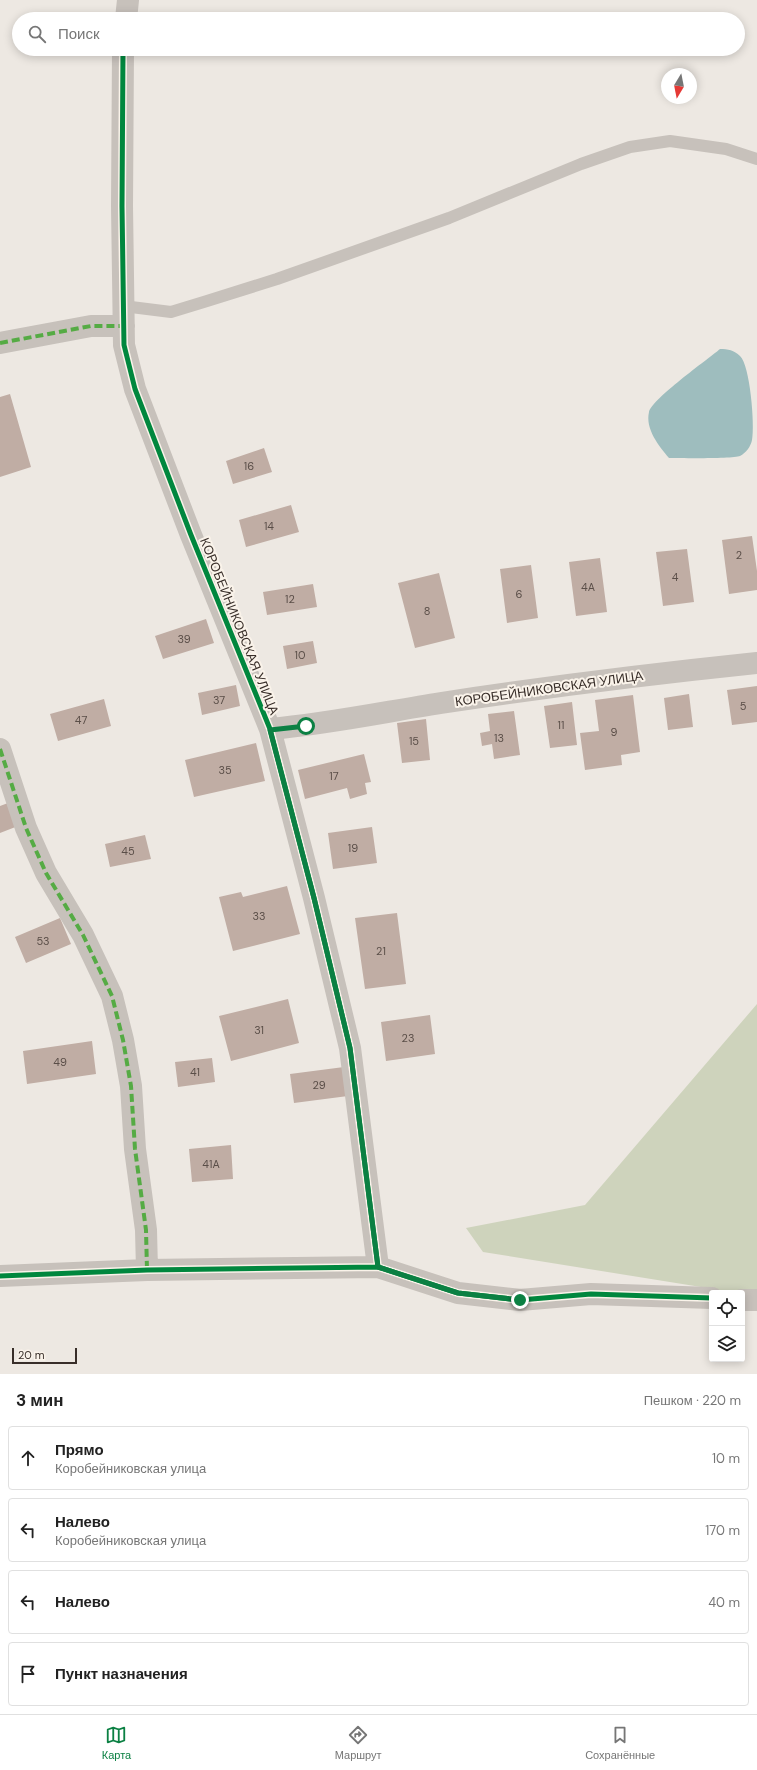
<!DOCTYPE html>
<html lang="ru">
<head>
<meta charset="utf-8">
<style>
	:root { --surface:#fff; --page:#f2f2f2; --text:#222; --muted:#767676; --line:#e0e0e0; --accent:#0b8043 }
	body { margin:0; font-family:"DM Sans",sans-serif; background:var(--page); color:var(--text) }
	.controls { position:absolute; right:12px; bottom:12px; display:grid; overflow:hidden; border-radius:4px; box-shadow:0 2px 10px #0003 }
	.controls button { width:36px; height:36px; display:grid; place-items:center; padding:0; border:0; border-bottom:1px solid var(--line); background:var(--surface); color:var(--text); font:20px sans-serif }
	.compass { position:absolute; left:661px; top:68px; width:36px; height:36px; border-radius:50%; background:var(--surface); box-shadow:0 2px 10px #0003; rotate:190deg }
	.scale { position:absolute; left:12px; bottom:10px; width:65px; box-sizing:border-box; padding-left:4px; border:2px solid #382e29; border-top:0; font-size:11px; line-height:14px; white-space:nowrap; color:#382e29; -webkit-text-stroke:3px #faf3ea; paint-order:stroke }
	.stop { position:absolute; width:12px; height:12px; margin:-9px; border:3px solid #0b8043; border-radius:50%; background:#fff }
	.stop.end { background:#0b8043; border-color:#fff; box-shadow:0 1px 4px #0008 }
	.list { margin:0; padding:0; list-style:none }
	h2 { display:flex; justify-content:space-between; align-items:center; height:52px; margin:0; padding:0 16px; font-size:17px }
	h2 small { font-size:13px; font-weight:400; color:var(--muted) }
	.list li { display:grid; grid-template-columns:26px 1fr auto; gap:12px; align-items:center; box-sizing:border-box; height:64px; margin:0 8px 8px; padding:0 8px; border:1px solid var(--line); border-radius:4px }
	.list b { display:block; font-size:15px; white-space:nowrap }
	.list p { margin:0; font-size:13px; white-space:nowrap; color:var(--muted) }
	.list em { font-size:13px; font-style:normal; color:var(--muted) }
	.icon { flex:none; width:22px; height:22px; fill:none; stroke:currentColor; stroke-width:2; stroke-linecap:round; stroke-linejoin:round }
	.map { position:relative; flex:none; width:757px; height:1374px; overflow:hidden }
	.search { position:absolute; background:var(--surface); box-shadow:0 2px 10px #0003; left:12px; right:12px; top:12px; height:44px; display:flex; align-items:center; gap:10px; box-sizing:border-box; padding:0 14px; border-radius:22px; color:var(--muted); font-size:15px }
	.sheet { height:340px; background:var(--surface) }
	nav { display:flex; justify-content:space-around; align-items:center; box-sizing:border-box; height:56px; border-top:1px solid var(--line); background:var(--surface); font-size:11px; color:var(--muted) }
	nav a { display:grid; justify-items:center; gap:2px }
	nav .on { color:var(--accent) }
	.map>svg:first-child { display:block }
</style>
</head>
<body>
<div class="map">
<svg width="757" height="1374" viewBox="0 0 757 1374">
	<rect width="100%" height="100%" fill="#ede8e2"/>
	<!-- green -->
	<path fill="#ced3bc" d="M 757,1004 L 757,1296 L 483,1252 L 466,1228 L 585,1205 Z"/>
	<!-- water -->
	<path fill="#9ebdbe" d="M 720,349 C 728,349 734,350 740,356 C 750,365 755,425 752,440 C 751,446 746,453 740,456 C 733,459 681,458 669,458 C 659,446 645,429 649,412 C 652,399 707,360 720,349 Z"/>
	<!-- building -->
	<path fill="#c0ada4" d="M 10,394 L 31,467 L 0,477 L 0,397 Z
		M 264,448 L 272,472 L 233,484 L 226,461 Z
		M 291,505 L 299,532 L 246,547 L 239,520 Z
		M 752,536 L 757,571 L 757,590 L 729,594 L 722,540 Z
		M 687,549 L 694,602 L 663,606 L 656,552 Z
		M 600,558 L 607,612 L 576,616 L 569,562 Z
		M 531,565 L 538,618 L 507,623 L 500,569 Z
		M 439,573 L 455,638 L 415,648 L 398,583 Z
		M 313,584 L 317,607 L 267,615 L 263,592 Z
		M 206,619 L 214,643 L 163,659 L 155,636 Z
		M 313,641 L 317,663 L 287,669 L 283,646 Z
		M 236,685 L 240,706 L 202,715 L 198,693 Z
		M 757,686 L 757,722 L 732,725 L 727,690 Z
		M 689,694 L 693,727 L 668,730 L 664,698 Z
		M 633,695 L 640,752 L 621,755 L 622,765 L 585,770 L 580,733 L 599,731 L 595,700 Z
		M 104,699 L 111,726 L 58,741 L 50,714 Z
		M 572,702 L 577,745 L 550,748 L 544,706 Z
		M 514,711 L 520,755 L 494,759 L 492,744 L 482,746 L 480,733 L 490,731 L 488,714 Z
		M 426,719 L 430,760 L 402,763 L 397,723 Z
		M 256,743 L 265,781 L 194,797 L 185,760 Z
		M 364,754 L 371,782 L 365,783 L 367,794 L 350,799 L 347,788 L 305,799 L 298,770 Z
		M 8,803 L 18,826 L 0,833 L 0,806 Z
		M 372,827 L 377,863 L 333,869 L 328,833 Z
		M 145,835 L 151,859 L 110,867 L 105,844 Z
		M 287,886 L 300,934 L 233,951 L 219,897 L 241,892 L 243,897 Z
		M 397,913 L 406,984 L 365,989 L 355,918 Z
		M 60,918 L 71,944 L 26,963 L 15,937 Z
		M 288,999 L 299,1043 L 231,1061 L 219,1016 Z
		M 430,1015 L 435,1054 L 386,1061 L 381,1022 Z
		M 92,1041 L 96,1074 L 27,1084 L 23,1051 Z
		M 212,1058 L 215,1082 L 178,1087 L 175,1062 Z
		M 344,1067 L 348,1096 L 294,1103 L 290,1074 Z
		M 231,1145 L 233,1179 L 192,1182 L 189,1149 Z"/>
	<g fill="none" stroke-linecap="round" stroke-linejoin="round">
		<!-- service -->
		<path stroke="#c7c1bb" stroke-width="12" d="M 123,306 L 171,312 L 207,301 L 277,279 L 449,218 L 581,164 L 630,147 L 670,141 L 726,149 L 757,159"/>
		<!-- minor -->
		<path stroke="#c7c1bb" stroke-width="22" d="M 126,19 L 128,0
			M 123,49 L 122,206 L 124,345 L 135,389 L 191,535 L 270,729 L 314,898 L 350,1048 L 378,1267
			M 0,343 L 91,326 L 124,326
			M 270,729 C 327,724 384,712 441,703 C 546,687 651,674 757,663
			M 0,749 L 26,828 L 46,873 L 83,935 L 112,996 L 123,1040 L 131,1086 L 135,1149 L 146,1230 L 147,1270
			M 0,1276 L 147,1270 L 378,1267 L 458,1293 L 520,1300 L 591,1294 L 712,1298
			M 742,1300 L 757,1300"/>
		<!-- quiet -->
		<path stroke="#55ab44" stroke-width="4" stroke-dasharray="8 4" stroke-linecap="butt" d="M 0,343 L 91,326 L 124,326
			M 0,749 L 26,828 L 46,873 L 83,935 L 112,996 L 123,1040 L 131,1086 L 135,1149 L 146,1230 L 147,1270"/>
		<defs>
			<path id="cycleway" d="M 123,49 L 122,206 L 124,345 L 135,389 L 191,535 L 270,729 L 314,898 L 350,1048 L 378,1267
				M 0,1276 L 147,1270 L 378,1267 L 458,1293 L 520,1300 L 591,1294 L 712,1298"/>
		</defs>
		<!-- cycleway casing -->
		<use href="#cycleway" stroke="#faf3ea" stroke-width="8"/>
		<!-- cycleway -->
		<use href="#cycleway" stroke="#00873e" stroke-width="5"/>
	</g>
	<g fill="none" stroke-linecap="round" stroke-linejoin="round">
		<!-- route -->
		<path stroke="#0b8043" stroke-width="5" d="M 306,726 L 270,730 L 314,898 L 350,1048 L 378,1267 L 458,1293 L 520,1300"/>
	</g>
	<g text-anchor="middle" stroke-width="4" stroke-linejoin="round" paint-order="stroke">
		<!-- number labels -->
		<g font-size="11" fill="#5a4e48">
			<text x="249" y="470">16</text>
			<text x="269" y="530">14</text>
			<text x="739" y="559">2</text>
			<text x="675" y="581">4</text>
			<text x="588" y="591">4A</text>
			<text x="519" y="598">6</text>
			<text x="290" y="603">12</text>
			<text x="427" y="615">8</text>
			<text x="184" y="643">39</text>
			<text x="300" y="659">10</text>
			<text x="219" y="704">37</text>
			<text x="743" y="710">5</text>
			<text x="81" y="724">47</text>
			<text x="561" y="729">11</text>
			<text x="614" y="736">9</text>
			<text x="499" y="742">13</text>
			<text x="414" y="745">15</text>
			<text x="225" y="774">35</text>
			<text x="334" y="780">17</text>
			<text x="353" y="852">19</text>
			<text x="128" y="855">45</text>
			<text x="259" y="920">33</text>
			<text x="43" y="945">53</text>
			<text x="381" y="955">21</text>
			<text x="259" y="1034">31</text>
			<text x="408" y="1042">23</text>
			<text x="60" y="1066">49</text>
			<text x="195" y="1076">41</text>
			<text x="319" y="1089">29</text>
			<text x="211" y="1168">41A</text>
		</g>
		<!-- street labels -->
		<g font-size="13" fill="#382e29" stroke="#faf3ea">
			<text transform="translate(240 626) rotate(68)" y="5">КОРОБЕЙНИКОВСКАЯ УЛИЦА</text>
			<text transform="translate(549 688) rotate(-8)" y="5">КОРОБЕЙНИКОВСКАЯ УЛИЦА</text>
		</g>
	</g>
</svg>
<div class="controls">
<button><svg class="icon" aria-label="locate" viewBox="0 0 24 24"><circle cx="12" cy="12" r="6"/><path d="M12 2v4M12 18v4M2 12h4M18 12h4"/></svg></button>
<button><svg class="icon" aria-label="layers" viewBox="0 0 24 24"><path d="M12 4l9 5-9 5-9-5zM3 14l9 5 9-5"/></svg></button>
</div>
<svg class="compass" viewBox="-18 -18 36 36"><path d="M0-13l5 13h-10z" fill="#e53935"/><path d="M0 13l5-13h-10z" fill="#767676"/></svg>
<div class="scale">20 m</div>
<div class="stop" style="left:306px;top:726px"></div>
<div class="stop end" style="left:520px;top:1300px"></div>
<div class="search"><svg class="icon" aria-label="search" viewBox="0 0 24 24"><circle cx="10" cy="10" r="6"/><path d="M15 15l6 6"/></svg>Поиск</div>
</div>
<section class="sheet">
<h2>3 мин<small>Пешком · 220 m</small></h2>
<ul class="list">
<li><svg class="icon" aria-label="ahead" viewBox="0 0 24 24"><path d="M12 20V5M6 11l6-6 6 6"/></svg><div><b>Прямо</b><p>Коробейниковская улица</p></div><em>10 m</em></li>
<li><svg class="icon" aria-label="left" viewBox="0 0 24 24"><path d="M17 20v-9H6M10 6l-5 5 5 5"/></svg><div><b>Налево</b><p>Коробейниковская улица</p></div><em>170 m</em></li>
<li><svg class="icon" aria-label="left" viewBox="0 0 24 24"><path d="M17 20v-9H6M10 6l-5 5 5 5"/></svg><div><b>Налево</b></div><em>40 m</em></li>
<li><svg class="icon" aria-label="arrive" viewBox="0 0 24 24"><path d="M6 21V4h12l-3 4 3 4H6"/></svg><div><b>Пункт назначения</b></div></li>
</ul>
</section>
<nav>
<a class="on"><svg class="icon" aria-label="map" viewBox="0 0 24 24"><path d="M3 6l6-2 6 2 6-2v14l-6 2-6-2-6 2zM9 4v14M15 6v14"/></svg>Карта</a>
<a><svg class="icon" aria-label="directions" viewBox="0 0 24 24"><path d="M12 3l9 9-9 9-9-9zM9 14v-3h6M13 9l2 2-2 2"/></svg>Маршрут</a>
<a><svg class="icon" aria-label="saved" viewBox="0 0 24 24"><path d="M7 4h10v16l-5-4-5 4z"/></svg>Сохранённые</a>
</nav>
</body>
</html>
